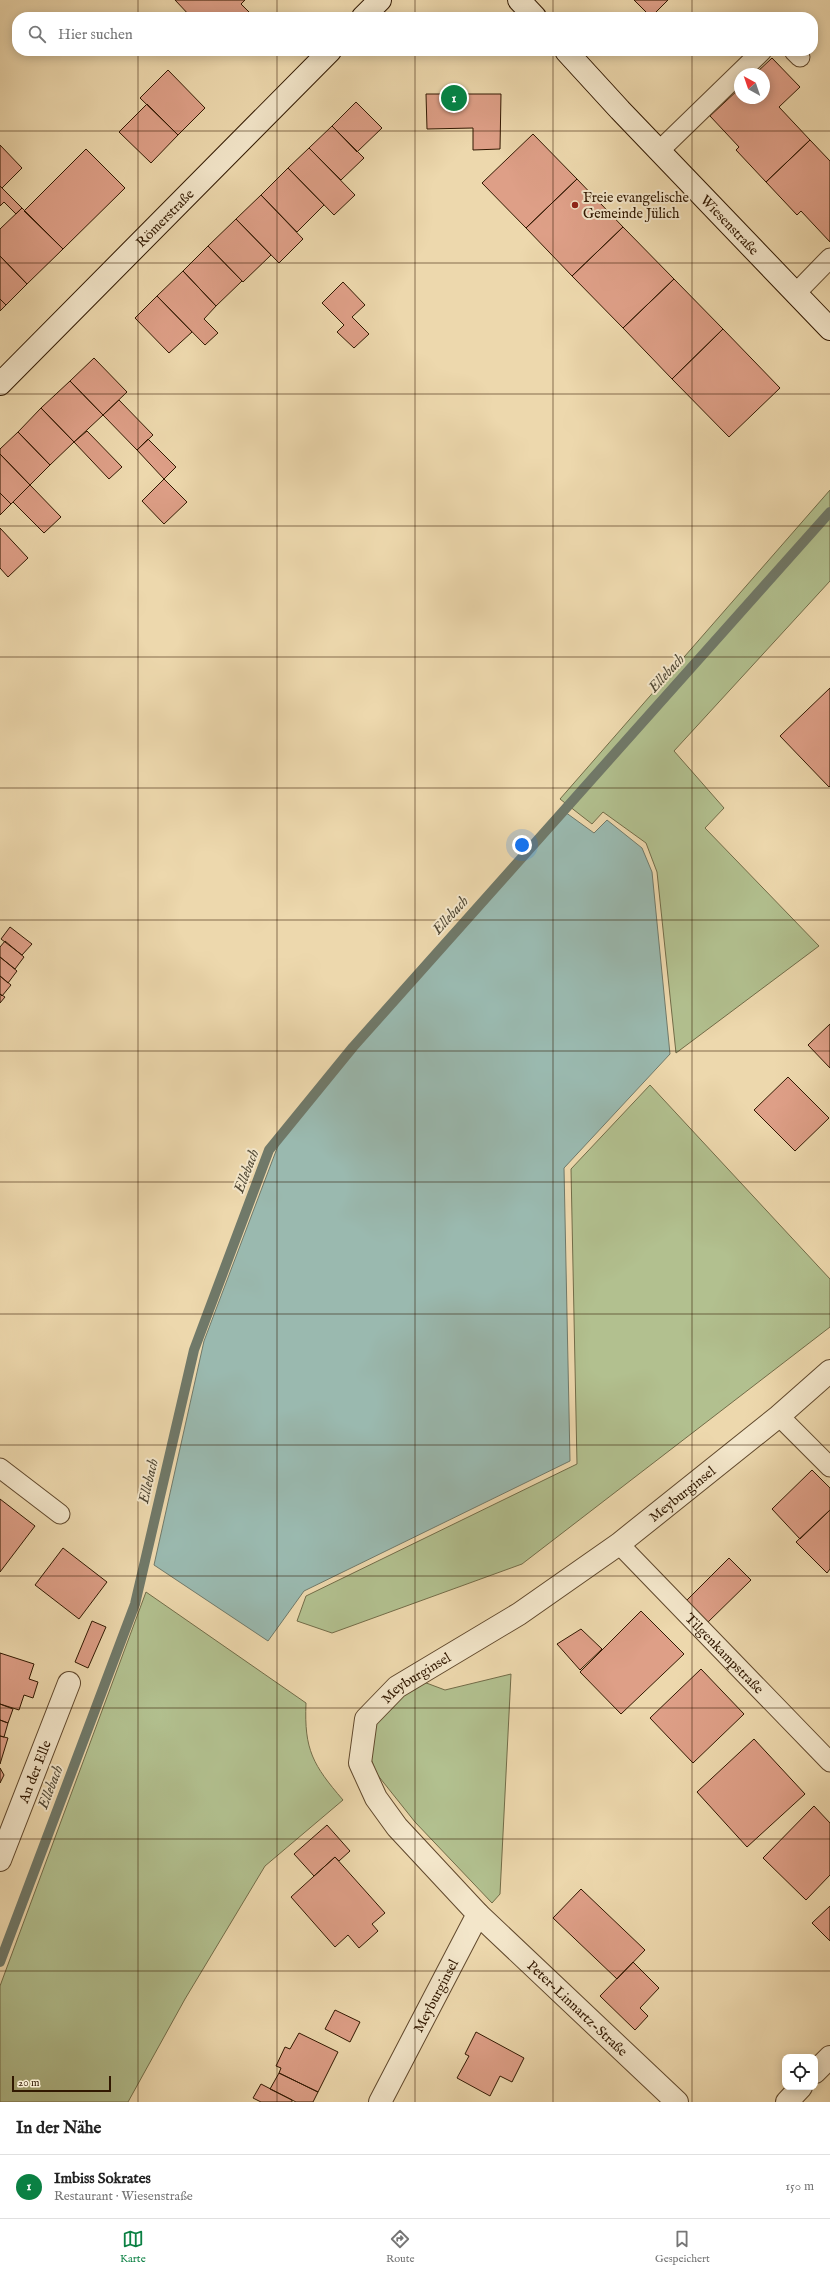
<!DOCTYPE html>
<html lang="de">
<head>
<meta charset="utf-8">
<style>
	:root { --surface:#fff; --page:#f2f2f2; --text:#222; --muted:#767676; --line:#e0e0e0; --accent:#0b8043 }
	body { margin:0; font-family:"IM FELL English",serif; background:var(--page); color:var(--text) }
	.controls { position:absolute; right:12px; bottom:12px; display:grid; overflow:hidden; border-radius:8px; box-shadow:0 2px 10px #0003 }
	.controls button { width:36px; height:36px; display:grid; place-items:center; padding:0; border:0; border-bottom:1px solid var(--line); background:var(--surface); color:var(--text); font:20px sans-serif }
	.compass { position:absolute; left:734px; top:68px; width:36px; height:36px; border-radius:50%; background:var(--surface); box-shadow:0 2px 10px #0003; rotate:320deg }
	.scale { position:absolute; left:12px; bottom:10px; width:99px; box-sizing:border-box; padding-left:4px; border:2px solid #311801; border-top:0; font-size:11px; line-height:14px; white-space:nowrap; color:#311801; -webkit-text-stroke:3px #f3e6ca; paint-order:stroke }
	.you { position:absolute; left:522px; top:845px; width:14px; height:14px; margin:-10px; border:3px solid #fff; border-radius:50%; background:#1a73e8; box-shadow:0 0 0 6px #1a73e833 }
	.badge { display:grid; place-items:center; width:26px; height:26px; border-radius:50%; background:var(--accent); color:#fff; font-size:13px; font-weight:700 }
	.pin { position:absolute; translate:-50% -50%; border:2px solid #fff; box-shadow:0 1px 4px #0006 }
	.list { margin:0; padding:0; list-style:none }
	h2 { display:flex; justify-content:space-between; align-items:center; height:52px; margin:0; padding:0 16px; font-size:17px }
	h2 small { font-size:13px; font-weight:400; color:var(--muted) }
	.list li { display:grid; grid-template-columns:26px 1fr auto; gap:12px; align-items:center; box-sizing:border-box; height:64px; padding:0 16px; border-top:1px solid var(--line) }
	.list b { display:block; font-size:15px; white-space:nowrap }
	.list p { margin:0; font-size:13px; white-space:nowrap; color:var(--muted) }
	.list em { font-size:13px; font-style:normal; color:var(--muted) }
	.icon { flex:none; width:22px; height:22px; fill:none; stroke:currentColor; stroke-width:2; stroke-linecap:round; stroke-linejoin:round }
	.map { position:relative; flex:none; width:830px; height:2102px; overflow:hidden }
	.search { position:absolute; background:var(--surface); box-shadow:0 2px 10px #0003; left:12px; right:12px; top:12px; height:44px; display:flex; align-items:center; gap:10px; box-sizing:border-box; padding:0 14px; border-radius:16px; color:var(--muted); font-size:15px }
	.sheet { height:116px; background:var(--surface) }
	nav { display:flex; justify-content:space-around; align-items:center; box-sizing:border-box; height:56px; border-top:1px solid var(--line); background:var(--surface); font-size:11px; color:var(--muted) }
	nav a { display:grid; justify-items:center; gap:2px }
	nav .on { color:var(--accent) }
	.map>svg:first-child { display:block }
</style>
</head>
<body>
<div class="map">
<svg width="830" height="2102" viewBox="0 0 830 2102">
	<rect width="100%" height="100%" fill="#edd8ad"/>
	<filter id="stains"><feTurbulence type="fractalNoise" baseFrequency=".005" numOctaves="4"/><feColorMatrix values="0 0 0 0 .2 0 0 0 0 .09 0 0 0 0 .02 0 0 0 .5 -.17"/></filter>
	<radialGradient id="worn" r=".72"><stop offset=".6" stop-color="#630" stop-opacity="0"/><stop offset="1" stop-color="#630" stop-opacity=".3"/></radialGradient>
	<!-- green -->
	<path fill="#b2c08f" stroke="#726c48" d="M 830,490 L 830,581 L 674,751 L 724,808 L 705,828 L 819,946 L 676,1053 L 657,872 L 646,843 L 603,812 L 592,824 L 560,799 Z
		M 650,1085 L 830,1279 L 830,1327 L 522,1564 L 332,1633 L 297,1621 L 306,1596 L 577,1464 L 571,1169 Z
		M 146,1592 L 306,1703 C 304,1750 313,1765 343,1800 L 265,1866 L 185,1999 L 128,2102 L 0,2102 L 0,1986 Z
		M 511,1674 L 500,1894 L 492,1903 L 415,1822 L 376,1773 L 370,1756 L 372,1723 L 383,1710 L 421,1681 L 445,1690 Z"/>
	<!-- water -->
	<path fill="#9ab9af" stroke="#707969" d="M 565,812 L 594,833 L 607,820 L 642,848 L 652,872 L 670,1054 L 564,1168 L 570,1461 L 304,1591 L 268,1641 L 154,1565 L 204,1341 L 279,1143 L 362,1040 Z"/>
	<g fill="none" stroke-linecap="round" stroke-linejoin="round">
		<!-- stream -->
		<path stroke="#707969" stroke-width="10" d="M 0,1962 L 135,1604 L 194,1350 L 269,1150 L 353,1047 L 830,512"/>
	</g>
	<!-- building -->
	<path fill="#de9f87" stroke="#311801" d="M 175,0 L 245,0 L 241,4 L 254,17 L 191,17 Z
		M 634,0 L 668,0 L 651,17 Z
		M 225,51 L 233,51 L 229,55 Z
		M 772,58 L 800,87 L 779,107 L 810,140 L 766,182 L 736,150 L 739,147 L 710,116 L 740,88 L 740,98 L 764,98 L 764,74 L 755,74 Z
		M 168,70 L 205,108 L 178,135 L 140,98 Z
		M 426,94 L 501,94 L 500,149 L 473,150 L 473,128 L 427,129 Z
		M 356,102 L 382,128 L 357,152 L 332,126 Z
		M 147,104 L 178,135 L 151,163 L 119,132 Z
		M 332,126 L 364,158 L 341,180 L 309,148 Z
		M 533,134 L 577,179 L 526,228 L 482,183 Z
		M 810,140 L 830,161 L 830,242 L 801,211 L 797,215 L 766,182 Z
		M 0,145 L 22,168 L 2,188 L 0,186 Z
		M 309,148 L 355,195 L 334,215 L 288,168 Z
		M 86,149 L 125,188 L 63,249 L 24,211 Z
		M 288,168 L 324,205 L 297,232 L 261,195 Z
		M 577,179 L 623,227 L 572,276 L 526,228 Z
		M 0,186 L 22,208 L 16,214 L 4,202 L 0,206 Z
		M 261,195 L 303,239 L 279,263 L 236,219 Z
		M 22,208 L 63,249 L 27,284 L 0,256 L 0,229 Z
		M 236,219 L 271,255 L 243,282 L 208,246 Z
		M 623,227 L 674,279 L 623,328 L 572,276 Z
		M 208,246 L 242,281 L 216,306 L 183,271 Z
		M 0,256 L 27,284 L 6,305 L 0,299 Z
		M 183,271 L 216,306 L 204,319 L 218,333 L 205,345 L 157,296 Z
		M 674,279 L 723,329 L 672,379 L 623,328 Z
		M 343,282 L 365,305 L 352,317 L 369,334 L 354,348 L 337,332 L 344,325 L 322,303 Z
		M 157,296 L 192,332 L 169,353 L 135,318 Z
		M 0,299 L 6,305 L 0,311 Z
		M 723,329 L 780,388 L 729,437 L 672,379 Z
		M 94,358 L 127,392 L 103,415 L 70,381 Z
		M 70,381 L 103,415 L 74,442 L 41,408 Z
		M 119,400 L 153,435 L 137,450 L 103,415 Z
		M 41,408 L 74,442 L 50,465 L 18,432 Z
		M 87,431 L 122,467 L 109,479 L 74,442 Z
		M 18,432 L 50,465 L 30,485 L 0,454 L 0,449 Z
		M 148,439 L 176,467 L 164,479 L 137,450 Z
		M 0,454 L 30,485 L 11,504 L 0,493 Z
		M 164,479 L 187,502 L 164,524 L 142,501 Z
		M 30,485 L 61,517 L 44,533 L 13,502 Z
		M 0,493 L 11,504 L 0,515 Z
		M 0,528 L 28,558 L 8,577 L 0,568 Z
		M 830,688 L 830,786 L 829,787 L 780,736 Z
		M 10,927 L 32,944 L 22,955 L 1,939 Z
		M 5,941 L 24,957 L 15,969 L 0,957 L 0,947 Z
		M 0,957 L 17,971 L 8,983 L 0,976 Z
		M 0,976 L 11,985 L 2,996 L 0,994 Z
		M 0,994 L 5,997 L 0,1003 Z
		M 830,1024 L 830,1068 L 808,1045 Z
		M 788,1077 L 829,1118 L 795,1151 L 754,1110 Z
		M 812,1470 L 830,1488 L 830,1510 L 800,1539 L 772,1509 Z
		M 0,1499 L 35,1526 L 0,1572 Z
		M 830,1510 L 830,1569 L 827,1573 L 796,1542 Z
		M 63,1548 L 107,1582 L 79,1619 L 35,1585 Z
		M 729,1558 L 751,1580 L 706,1624 L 684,1603 Z
		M 641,1611 L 684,1654 L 621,1714 L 580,1672 Z
		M 92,1621 L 106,1627 L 88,1668 L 75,1662 Z
		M 581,1629 L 602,1649 L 580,1670 L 557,1644 Z
		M 0,1653 L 34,1664 L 29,1679 L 38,1682 L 33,1698 L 24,1695 L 19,1710 L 0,1704 Z
		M 701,1669 L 744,1714 L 693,1763 L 650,1718 Z
		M 0,1704 L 13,1709 L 8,1723 L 0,1720 Z
		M 0,1720 L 8,1723 L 4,1737 L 0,1736 Z
		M 0,1736 L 8,1738 L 0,1764 Z
		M 754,1739 L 805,1794 L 747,1847 L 697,1792 Z
		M 0,1768 L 4,1775 L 0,1783 Z
		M 814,1806 L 830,1823 L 830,1875 L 806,1900 L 763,1858 Z
		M 327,1825 L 350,1851 L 339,1861 L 335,1857 L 314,1876 L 294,1854 Z
		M 335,1857 L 385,1913 L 372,1924 L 378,1931 L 359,1948 L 348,1935 L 335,1947 L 291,1897 Z
		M 581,1889 L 645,1950 L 617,1979 L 553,1918 Z
		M 830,1906 L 830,1941 L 812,1923 Z
		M 633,1962 L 659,1988 L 640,2008 L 648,2016 L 635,2030 L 600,1996 Z
		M 335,2010 L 360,2022 L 350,2042 L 325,2029 Z
		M 476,2032 L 524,2058 L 512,2082 L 500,2076 L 490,2096 L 457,2078 L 469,2056 L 465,2054 Z
		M 299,2033 L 338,2052 L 318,2092 L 279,2073 L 281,2068 L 276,2066 L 285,2047 L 290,2049 Z
		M 279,2073 L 318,2092 L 313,2102 L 296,2102 L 270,2089 Z
		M 261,2084 L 292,2100 L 292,2102 L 261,2102 L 253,2098 Z"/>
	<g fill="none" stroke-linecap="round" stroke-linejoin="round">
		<defs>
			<g id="lane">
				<path d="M 794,51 L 800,57"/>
				<path d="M 659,151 L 762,51"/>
				<path d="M 795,294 L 830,258"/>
				<path d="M 779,1416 L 830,1467"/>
				<path d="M 0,1468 L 60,1514"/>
				<path id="s1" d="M 619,1544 L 830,1762"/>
			</g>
			<g id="street">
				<path id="s2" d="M 0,1860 L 69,1683"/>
				<path id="s3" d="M 478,1914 L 677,2102"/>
				<path d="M 815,2072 L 830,2057"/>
				<path id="s4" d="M 380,2102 L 478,1914 L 397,1827 L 376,1798 L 360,1763 L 366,1719 L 397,1687 L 519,1614 L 619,1544 L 779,1416 L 830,1371"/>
				<path d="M 787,2102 L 801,2087"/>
			</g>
			<g id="secondary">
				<path d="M 519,0 L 535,17"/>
				<path d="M 363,17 L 380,0"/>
				<path id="s5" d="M 566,51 L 620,110 L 830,329"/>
				<path id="s6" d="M 0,384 L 330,51"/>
			</g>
		</defs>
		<!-- lane casing -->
		<use href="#lane" stroke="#60482c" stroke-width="21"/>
		<!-- street casing -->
		<use href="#street" stroke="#60482c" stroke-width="24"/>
		<!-- secondary casing -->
		<use href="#secondary" stroke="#311801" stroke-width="24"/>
		<!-- lane -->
		<use href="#lane" stroke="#f3e6ca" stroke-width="19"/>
		<!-- street -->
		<use href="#street" stroke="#f3e6ca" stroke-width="22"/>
		<!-- secondary -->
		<use href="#secondary" stroke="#f3e6ca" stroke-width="22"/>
	</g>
	<!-- grid -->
	<path fill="none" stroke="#311801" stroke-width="1" stroke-opacity="0.55" d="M 138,0 L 138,17M 277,0 L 277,17M 415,0 L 415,17M 553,0 L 553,17M 692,0 L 692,17M 138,51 L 138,2102M 277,51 L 277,2102M 415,51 L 415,2102M 553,51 L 553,2102M 692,51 L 692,2102M 0,131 L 830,131M 0,263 L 830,263M 0,394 L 830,394M 0,526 L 830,526M 0,657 L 830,657M 0,788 L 830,788M 0,920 L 830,920M 0,1051 L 830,1051M 0,1182 L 830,1182M 0,1314 L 830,1314M 0,1445 L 830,1445M 0,1576 L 830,1576M 0,1708 L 830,1708M 0,1839 L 830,1839M 0,1971 L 830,1971"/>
	<!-- markers -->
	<circle fill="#8f2418" stroke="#f3e6ca" stroke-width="1.5" cx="575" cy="205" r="4"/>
	<g text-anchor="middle" stroke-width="4" stroke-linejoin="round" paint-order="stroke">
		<!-- poi labels -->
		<g font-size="14" fill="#311801" stroke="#f3e6ca" text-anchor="start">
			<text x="583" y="202">Freie evangelische<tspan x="583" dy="16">Gemeinde Jülich</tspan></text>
		</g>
		<!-- street labels -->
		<g font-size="14" fill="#311801" stroke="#f3e6ca">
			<text dy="5" stroke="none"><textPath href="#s6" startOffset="234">Römerstraße</textPath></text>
			<text dy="5" stroke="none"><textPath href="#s5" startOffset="239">Wiesenstraße</textPath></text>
			<text dy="5" stroke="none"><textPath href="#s4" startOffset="839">Meyburginsel</textPath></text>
			<text dy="5" stroke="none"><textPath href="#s1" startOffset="152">Tilgenkampstraße</textPath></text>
			<text dy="5" stroke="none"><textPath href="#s4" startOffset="515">Meyburginsel</textPath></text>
			<text dy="5" stroke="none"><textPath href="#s2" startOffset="95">An der Elle</textPath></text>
			<text dy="5" stroke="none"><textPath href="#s4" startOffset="120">Meyburginsel</textPath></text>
			<text dy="5" stroke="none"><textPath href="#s3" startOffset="137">Peter-Linnartz-Straße</textPath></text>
		</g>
		<!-- water labels -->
		<g font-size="15" font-style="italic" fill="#504835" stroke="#f3e6ca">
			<text transform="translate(666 673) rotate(-48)" y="5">Ellebach</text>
			<text transform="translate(450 915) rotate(-48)" y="5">Ellebach</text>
			<text transform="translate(246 1171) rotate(-69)" y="5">Ellebach</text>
			<text transform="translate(148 1481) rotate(-77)" y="5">Ellebach</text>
			<text transform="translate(50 1787) rotate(-69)" y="5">Ellebach</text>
		</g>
	</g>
	<rect width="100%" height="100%" filter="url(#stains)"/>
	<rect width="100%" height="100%" fill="url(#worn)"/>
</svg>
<div class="controls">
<button><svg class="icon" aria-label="locate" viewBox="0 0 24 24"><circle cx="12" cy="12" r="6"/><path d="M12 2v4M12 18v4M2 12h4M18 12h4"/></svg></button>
</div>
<svg class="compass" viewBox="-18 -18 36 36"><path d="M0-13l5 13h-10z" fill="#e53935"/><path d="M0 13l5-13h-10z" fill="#767676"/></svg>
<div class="scale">20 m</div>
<div class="you"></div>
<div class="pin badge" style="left:454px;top:98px">1</div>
<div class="search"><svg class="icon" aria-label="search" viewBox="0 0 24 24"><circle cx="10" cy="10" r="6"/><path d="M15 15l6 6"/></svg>Hier suchen</div>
</div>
<section class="sheet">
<h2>In der Nähe<small></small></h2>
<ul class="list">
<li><span class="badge">1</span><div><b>Imbiss Sokrates</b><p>Restaurant · Wiesenstraße</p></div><em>150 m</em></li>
</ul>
</section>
<nav>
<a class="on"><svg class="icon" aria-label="map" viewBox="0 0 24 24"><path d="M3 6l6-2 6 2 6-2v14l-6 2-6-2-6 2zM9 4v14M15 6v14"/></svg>Karte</a>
<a><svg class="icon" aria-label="directions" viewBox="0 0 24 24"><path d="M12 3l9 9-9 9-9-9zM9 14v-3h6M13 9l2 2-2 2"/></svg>Route</a>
<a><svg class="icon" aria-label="saved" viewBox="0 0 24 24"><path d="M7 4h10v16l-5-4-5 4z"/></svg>Gespeichert</a>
</nav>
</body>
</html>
